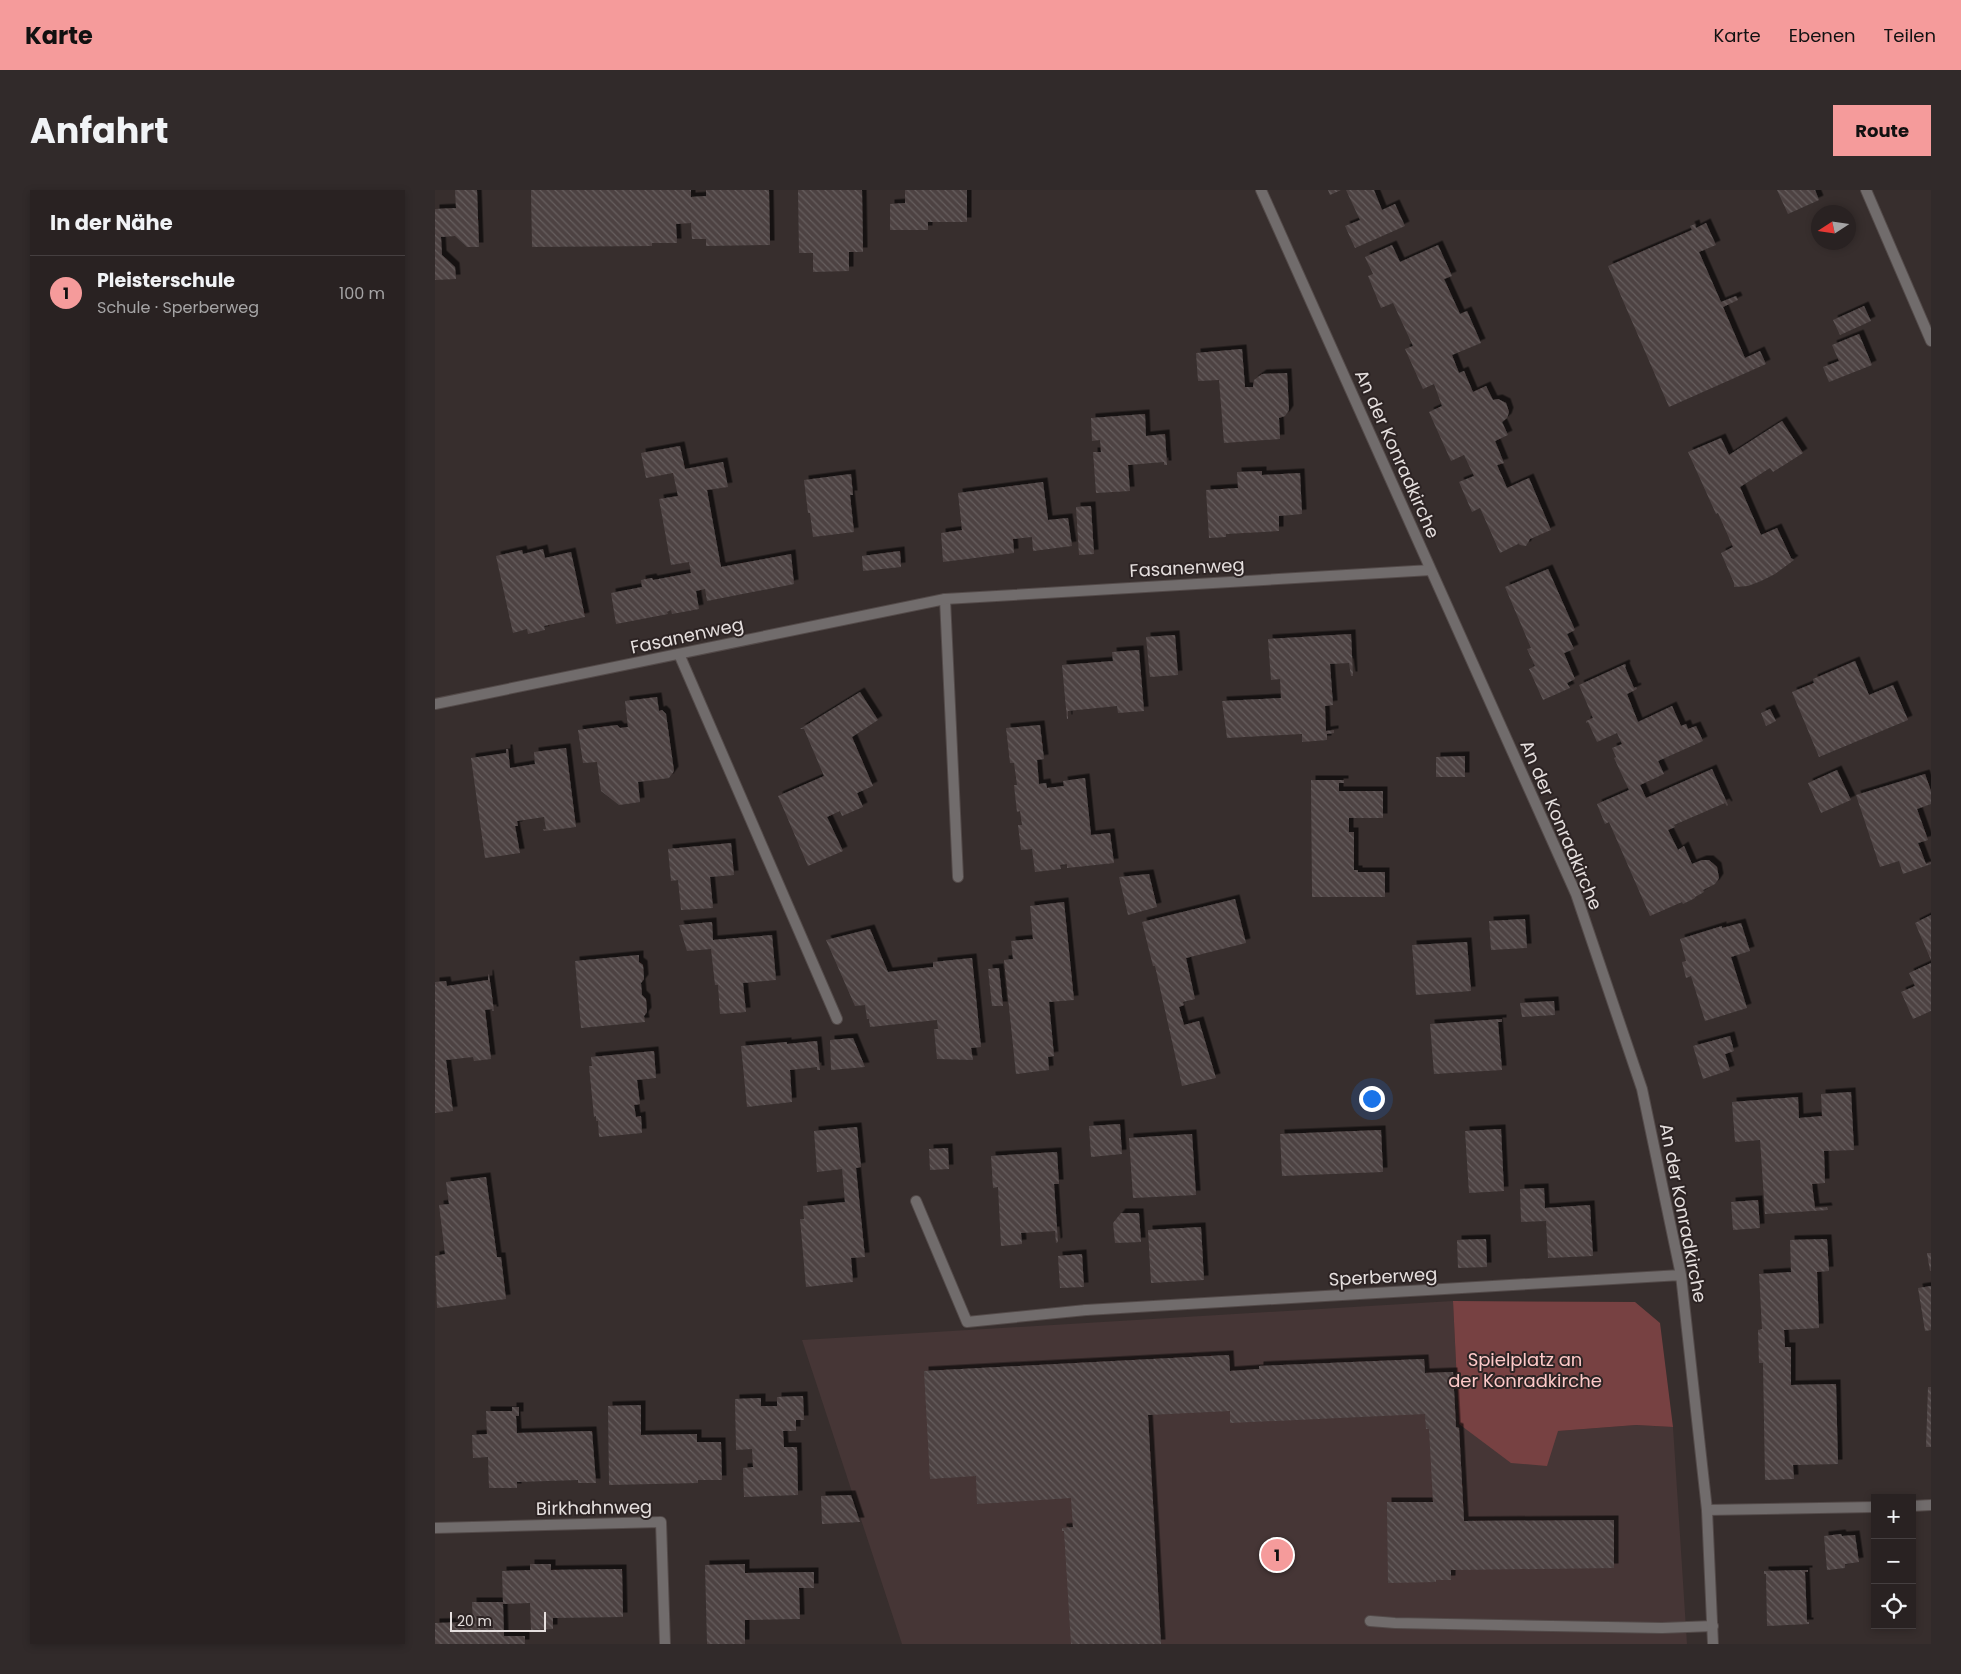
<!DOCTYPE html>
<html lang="de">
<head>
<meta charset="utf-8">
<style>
	:root { --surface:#292222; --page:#312a2a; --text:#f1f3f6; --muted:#a5a4a5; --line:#453f40; --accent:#f59b9b }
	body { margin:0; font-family:Poppins,sans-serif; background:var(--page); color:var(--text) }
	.controls { position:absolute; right:15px; bottom:15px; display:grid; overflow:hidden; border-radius:0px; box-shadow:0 2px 8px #0003 }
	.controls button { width:45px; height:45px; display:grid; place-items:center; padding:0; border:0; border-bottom:1px solid var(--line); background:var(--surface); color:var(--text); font:25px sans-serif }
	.compass { position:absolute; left:1376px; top:15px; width:45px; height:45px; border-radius:50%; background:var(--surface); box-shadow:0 2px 8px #0003; rotate:258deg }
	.scale { position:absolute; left:15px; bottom:12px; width:96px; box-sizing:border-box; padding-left:5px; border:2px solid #e5dfde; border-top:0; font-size:14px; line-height:18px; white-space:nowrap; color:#e5dfde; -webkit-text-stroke:4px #2d2424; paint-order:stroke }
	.you { position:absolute; left:936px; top:908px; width:18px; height:18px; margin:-12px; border:4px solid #fff; border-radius:50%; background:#1a73e8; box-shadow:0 0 0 8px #1a73e833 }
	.badge { display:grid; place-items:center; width:32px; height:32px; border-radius:50%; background:var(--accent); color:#111; font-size:16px; font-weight:700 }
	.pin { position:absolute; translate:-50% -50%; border:2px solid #fff; box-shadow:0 1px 5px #0006 }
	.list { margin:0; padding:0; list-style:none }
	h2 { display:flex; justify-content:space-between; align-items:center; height:65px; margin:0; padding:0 20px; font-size:21px }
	h2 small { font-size:16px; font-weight:400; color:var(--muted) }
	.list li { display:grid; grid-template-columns:32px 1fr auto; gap:15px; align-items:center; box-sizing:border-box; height:75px; padding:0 20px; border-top:1px solid var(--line) }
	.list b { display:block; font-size:19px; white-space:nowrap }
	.list p { margin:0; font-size:16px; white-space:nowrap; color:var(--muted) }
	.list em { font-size:16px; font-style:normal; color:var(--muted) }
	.icon { flex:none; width:28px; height:28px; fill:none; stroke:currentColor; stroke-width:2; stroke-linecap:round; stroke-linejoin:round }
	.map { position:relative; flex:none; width:1496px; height:1454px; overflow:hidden; border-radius:0px }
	header { display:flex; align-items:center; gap:30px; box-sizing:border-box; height:70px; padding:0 25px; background:var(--accent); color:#111 }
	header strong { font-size:24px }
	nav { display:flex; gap:28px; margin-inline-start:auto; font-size:18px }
	.intro { display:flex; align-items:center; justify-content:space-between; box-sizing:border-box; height:120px; padding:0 30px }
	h1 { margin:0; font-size:35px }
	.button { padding:12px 22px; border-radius:0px; background:var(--accent); color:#111; font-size:18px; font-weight:700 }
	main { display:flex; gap:30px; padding:0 30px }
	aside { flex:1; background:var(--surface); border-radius:0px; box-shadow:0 2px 8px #0003 }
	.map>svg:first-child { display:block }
</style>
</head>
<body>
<header>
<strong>Karte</strong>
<nav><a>Karte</a><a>Ebenen</a><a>Teilen</a></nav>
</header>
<div class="intro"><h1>Anfahrt</h1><a class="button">Route</a></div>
<main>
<aside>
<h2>In der Nähe<small></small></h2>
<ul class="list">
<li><span class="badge">1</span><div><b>Pleisterschule</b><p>Schule · Sperberweg</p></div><em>100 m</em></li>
</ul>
</aside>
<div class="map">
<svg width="1496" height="1454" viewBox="0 0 1496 1454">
	<defs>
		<pattern id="building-back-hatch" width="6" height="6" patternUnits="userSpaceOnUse" patternTransform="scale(1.25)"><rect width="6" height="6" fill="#4d4343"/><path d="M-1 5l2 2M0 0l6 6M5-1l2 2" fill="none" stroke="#665e5e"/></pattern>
		<filter id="shadow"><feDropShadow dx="4.5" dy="-4.5" stdDeviation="0" flood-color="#0009"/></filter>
	</defs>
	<rect width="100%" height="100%" fill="#372e2d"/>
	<!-- built -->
	<path fill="#463636" d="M 1018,1111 L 1024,1234 L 1123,1241 L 1201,1235 L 1238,1237 L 1252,1454 L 467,1454 L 367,1150 Z"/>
	<!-- green -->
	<path fill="#774142" d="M 1018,1111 L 1200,1112 L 1225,1133 L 1238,1237 L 1201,1235 L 1123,1241 L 1112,1276 L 1076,1273 L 1024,1234 Z"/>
	<!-- building -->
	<path fill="url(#building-back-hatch)" filter="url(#shadow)" d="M 20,0 L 42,0 L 44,57 L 32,57 L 20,46 L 6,47 L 7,65 L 20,77 L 21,89 L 0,90 L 0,19 L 21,18 Z
		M 96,0 L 256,0 L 256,7 L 271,6 L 271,0 L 334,0 L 335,55 L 271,56 L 271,49 L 257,49 L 256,33 L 241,34 L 242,53 L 217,53 L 217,56 L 97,57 Z
		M 363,0 L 427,0 L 428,62 L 414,62 L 414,81 L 378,82 L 378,63 L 364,63 Z
		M 470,0 L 532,0 L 532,32 L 493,32 L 493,40 L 455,40 L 455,14 L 470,13 Z
		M 893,0 L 906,0 L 895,5 Z
		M 911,0 L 939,0 L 947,20 L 960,14 L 970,36 L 920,58 L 910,36 L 925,30 Z
		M 1342,0 L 1380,0 L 1384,10 L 1353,24 Z
		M 1271,33 L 1281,55 L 1264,62 L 1286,112 L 1301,106 L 1303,110 L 1288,117 L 1310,168 L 1325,161 L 1331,174 L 1234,217 L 1173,76 L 1257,40 L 1255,36 L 1260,34 L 1261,38 Z
		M 957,55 L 965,72 L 1003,55 L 1017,86 L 1009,89 L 1025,124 L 1032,121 L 1046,153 L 1017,165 L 1024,183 L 1029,181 L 1038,202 L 1051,196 L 1058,210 L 1063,209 L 1071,213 L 1074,222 L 1072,228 L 1067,232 L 1073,245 L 1060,251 L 1069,273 L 1062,275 L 1072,298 L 1094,288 L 1116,340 L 1095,349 L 1091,356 L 1085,355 L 1083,353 L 1083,354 L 1065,363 L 1045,318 L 1037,322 L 1024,292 L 1039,286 L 1029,265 L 1016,271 L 994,222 L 1007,216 L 999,194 L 988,199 L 970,159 L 978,156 L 958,113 L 946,118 L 933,86 L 938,84 L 930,67 Z
		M 1429,116 L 1436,131 L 1405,145 L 1398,130 Z
		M 1424,144 L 1437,175 L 1394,192 L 1388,177 L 1404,171 L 1397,155 Z
		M 807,159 L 810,197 L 818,197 L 819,190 L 827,184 L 852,183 L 854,220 L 850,226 L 844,228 L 845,249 L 789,253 L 784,190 L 763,191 L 761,163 Z
		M 710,224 L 711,246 L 730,244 L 732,275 L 729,275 L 729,272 L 693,275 L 695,301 L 661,303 L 658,262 L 666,262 L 665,250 L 657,251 L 656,228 Z
		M 1347,231 L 1368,263 L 1338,282 L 1335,278 L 1305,297 L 1326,345 L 1342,338 L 1356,368 L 1359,370 L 1340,384 L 1326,391 L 1313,396 L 1299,397 L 1299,393 L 1286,363 L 1298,357 L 1283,323 L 1281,324 L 1253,262 L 1286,248 L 1294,265 Z
		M 245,256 L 250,279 L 288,272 L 293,297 L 272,300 L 286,377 L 356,364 L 359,394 L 272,411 L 270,399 L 261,401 L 264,419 L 237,424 L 236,420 L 232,422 L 233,424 L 181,434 L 176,403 L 207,397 L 206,390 L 217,388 L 218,390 L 256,383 L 254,372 L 236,375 L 224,309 L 243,306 L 238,283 L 211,288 L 206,263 Z
		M 827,281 L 827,285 L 865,283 L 867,324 L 844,326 L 844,341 L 791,344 L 791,347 L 774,348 L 771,300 L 803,298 L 802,282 Z
		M 416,284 L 418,305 L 415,305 L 419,342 L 378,347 L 375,323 L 373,323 L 369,290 Z
		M 608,292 L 613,330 L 633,328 L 637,356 L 598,361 L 597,347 L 578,349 L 579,363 L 508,372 L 506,343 L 527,340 L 523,303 Z
		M 656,316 L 659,364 L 644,365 L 641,317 Z
		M 108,359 L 110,368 L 136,362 L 150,427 L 109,436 L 110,440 L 93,444 L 92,439 L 78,443 L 61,366 L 87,360 L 88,364 Z
		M 465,361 L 466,377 L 428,381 L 427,366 Z
		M 1113,379 L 1140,440 L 1132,444 L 1139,459 L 1129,463 L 1140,489 L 1132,493 L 1135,498 L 1108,510 L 1094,479 L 1100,476 L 1092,459 L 1096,458 L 1070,397 Z
		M 916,444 L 918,486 L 916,486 L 914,473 L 895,474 L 898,515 L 890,516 L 891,541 L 899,540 L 899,543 L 892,544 L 892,550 L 867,552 L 867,544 L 792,548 L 787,511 L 846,508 L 845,489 L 836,490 L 833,449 Z
		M 740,445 L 743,485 L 715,487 L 711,447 Z
		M 704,460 L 709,521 L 683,523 L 682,516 L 633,521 L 633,529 L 632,529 L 627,475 L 678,471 L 677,462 Z
		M 1420,471 L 1434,505 L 1458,495 L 1473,530 L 1384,567 L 1357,502 L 1379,493 L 1378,489 Z
		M 1190,474 L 1191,476 L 1190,477 L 1199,498 L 1201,497 L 1202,499 L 1192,504 L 1203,532 L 1237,516 L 1246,536 L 1251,534 L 1253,539 L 1261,536 L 1268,551 L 1223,571 L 1229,584 L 1205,595 L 1211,608 L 1277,579 L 1293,615 L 1292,616 L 1290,613 L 1239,635 L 1240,637 L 1233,640 L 1243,660 L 1249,656 L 1257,674 L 1267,670 L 1274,670 L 1282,677 L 1284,688 L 1280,694 L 1268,700 L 1269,702 L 1260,707 L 1260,708 L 1248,714 L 1247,712 L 1215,726 L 1174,632 L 1170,634 L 1162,614 L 1194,600 L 1179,568 L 1181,567 L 1177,558 L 1187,554 L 1182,543 L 1162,552 L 1153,532 L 1151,533 L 1151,531 L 1158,528 L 1144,495 Z
		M 425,502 L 443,530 L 417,547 L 438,596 L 422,603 L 428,617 L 407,626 L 405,621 L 392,627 L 408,661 L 373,676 L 343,606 L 389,586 L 369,539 L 365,539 Z
		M 222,507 L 224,521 L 227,520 L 231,524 L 239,581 L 234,588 L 203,592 L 205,612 L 184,615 L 166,601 L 162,572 L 148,573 L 143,540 L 182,535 L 185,538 L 193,537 L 190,511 Z
		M 1335,519 L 1341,531 L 1331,536 L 1326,523 Z
		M 605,535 L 609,569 L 602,570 L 604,594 L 611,593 L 612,598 L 629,596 L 628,591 L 650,588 L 656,645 L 675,643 L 679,673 L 632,678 L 632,674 L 625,675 L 626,679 L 600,682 L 597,659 L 586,660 L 583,635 L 587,635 L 585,621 L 582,622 L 579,595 L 582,595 L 579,573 L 575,573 L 571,538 Z
		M 131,558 L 141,637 L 109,641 L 108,639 L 111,639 L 109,627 L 82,631 L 83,636 L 80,636 L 85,663 L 50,668 L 36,568 L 71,563 L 71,559 L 73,559 L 75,578 L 100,574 L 99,562 Z
		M 1030,566 L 1030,587 L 1001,587 L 1001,567 Z
		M 1402,580 L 1416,610 L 1386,623 L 1373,593 Z
		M 1490,584 L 1496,601 L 1496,614 L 1482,619 L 1493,650 L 1483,653 L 1491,674 L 1496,672 L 1496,674 L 1468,684 L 1464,671 L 1445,677 L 1421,605 Z
		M 876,590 L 909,590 L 909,593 L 904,593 L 904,601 L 948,601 L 948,628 L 914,628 L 914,642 L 919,642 L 919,680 L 923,680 L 923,682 L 950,682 L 950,707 L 877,707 Z
		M 296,653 L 299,685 L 275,687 L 278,718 L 246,720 L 243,690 L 236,691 L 233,659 Z
		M 714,684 L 722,717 L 693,725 L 684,687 Z
		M 800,709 L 811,753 L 751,768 L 760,809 L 748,812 L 749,815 L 744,817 L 749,835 L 764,831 L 781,888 L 747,896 L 720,776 L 718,776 L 707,732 Z
		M 629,712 L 639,810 L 614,812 L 619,866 L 613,867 L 614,880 L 581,884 L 569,770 L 578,769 L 576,751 L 598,749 L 595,716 Z
		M 1496,725 L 1496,770 L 1480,733 Z
		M 1090,729 L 1092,758 L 1056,760 L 1054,731 Z
		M 277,732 L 278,750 L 337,745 L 341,790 L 308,793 L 311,822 L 285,824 L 283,795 L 280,795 L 276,759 L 252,761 L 244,735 Z
		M 1306,733 L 1315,761 L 1296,767 L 1312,818 L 1270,831 L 1256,786 L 1251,788 L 1247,772 L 1251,771 L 1245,749 L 1287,736 L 1287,738 Z
		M 435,739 L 453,782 L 498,777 L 498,772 L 537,768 L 546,857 L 536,858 L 538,870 L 502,869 L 499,839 L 503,839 L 502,830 L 435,837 L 434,829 L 432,829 L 430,815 L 420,816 L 391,750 Z
		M 1032,752 L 1036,801 L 981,805 L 977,755 Z
		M 204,765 L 204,772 L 208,775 L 209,789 L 206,793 L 207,805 L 211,809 L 212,822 L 209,826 L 210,832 L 146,838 L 140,771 Z
		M 1496,773 L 1496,821 L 1478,829 L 1466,802 L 1480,796 L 1474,783 Z
		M 564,778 L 568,816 L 557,816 L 553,779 Z
		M 54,784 L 59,821 L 57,821 L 57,819 L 50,820 L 56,869 L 39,871 L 38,867 L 11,870 L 18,921 L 0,923 L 0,792 L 11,791 L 12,796 L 53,790 L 53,785 Z
		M 1119,811 L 1120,825 L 1087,827 L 1085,813 Z
		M 1067,829 L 1067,832 L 1063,832 L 1067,880 L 999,884 L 995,834 Z
		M 1295,846 L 1299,861 L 1290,864 L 1295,880 L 1268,889 L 1258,856 Z
		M 418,848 L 430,877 L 396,880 L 395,850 Z
		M 382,851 L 385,880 L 382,880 L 382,877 L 355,880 L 357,912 L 312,917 L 306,856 L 352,852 L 352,854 Z
		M 219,861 L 221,888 L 202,890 L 205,914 L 199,915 L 201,927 L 206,926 L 207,943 L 164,947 L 163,931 L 161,931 L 161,926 L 159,927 L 154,876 L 157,876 L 156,867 Z
		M 1416,902 L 1419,960 L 1389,961 L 1390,993 L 1377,994 L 1380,1018 L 1392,1017 L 1393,1020 L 1330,1024 L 1325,950 L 1300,952 L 1297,912 L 1363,907 L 1364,928 L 1387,926 L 1386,904 Z
		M 685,934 L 687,964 L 656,967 L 654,936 Z
		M 422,937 L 426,977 L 421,978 L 430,1067 L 416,1068 L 418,1092 L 371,1097 L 365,1029 L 369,1029 L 368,1016 L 410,1012 L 407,979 L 382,982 L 379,941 Z
		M 1066,939 L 1069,1001 L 1034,1003 L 1030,941 Z
		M 946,940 L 948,982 L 847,986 L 845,944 Z
		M 757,944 L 761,1005 L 698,1008 L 694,948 Z
		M 513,958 L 514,979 L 495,980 L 494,959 Z
		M 622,962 L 624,994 L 619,994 L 623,1052 L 621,1053 L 620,1041 L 586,1043 L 587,1054 L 566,1056 L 563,997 L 558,998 L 556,966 Z
		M 51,987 L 62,1067 L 66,1067 L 71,1109 L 2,1118 L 0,1066 L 10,1064 L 4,1015 L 14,1014 L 11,992 Z
		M 1109,998 L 1110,1018 L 1155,1015 L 1158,1066 L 1113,1068 L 1111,1031 L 1086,1032 L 1085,999 Z
		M 1323,1010 L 1325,1038 L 1298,1040 L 1296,1012 Z
		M 686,1023 L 704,1023 L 706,1052 L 680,1053 L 678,1033 Z
		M 766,1037 L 769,1090 L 716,1093 L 713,1040 Z
		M 1051,1049 L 1052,1077 L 1023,1078 L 1022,1050 Z
		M 1392,1049 L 1394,1081 L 1382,1082 L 1384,1138 L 1349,1140 L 1350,1157 L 1356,1157 L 1356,1195 L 1401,1194 L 1403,1274 L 1358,1275 L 1359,1289 L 1330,1290 L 1328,1173 L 1324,1173 L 1323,1140 L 1327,1139 L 1324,1084 L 1356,1082 L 1355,1050 Z
		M 1492,1063 L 1496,1063 L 1496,1081 L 1495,1081 Z
		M 647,1064 L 649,1097 L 625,1098 L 623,1066 Z
		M 1496,1096 L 1496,1140 L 1490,1141 L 1483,1098 Z
		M 794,1165 L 795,1181 L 824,1179 L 824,1176 L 989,1169 L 990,1183 L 1018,1182 L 1021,1237 L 1024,1238 L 1029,1331 L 1179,1330 L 1179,1378 L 1016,1380 L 1016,1390 L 1001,1390 L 1001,1392 L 953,1393 L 952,1312 L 998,1312 L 994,1239 L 991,1239 L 990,1224 L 795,1233 L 795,1221 L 713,1225 L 726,1454 L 636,1454 L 629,1341 L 627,1341 L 627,1338 L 638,1337 L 636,1308 L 542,1314 L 541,1286 L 495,1289 L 489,1181 Z
		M 1493,1197 L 1496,1197 L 1496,1257 L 1491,1257 Z
		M 368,1206 L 369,1230 L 361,1230 L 361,1241 L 348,1241 L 349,1257 L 362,1257 L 363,1305 L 309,1307 L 308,1278 L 318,1277 L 317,1259 L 301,1260 L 300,1209 L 326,1208 L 326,1216 L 342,1216 L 342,1207 Z
		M 206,1215 L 206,1245 L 262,1244 L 262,1252 L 286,1252 L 287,1290 L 263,1290 L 263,1293 L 174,1295 L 173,1216 Z
		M 77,1217 L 84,1217 L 84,1226 L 81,1226 L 82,1243 L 157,1241 L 161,1293 L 143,1293 L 143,1290 L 82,1292 L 82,1298 L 54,1298 L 53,1267 L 38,1268 L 37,1245 L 52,1244 L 51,1221 L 77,1221 Z
		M 416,1305 L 425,1332 L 387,1334 L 386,1306 Z
		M 1406,1344 L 1407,1346 L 1420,1345 L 1424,1372 L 1410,1374 L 1410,1378 L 1392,1380 L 1389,1346 Z
		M 95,1374 L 116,1374 L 116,1380 L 187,1379 L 188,1427 L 118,1428 L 118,1439 L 96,1440 L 95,1413 L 68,1414 L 69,1446 L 90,1446 L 90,1454 L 0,1454 L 0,1433 L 38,1432 L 37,1412 L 68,1412 L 67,1381 L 95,1380 Z
		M 310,1374 L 310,1383 L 379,1382 L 379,1398 L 364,1398 L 365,1429 L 310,1430 L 310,1454 L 272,1454 L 270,1375 Z
		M 1373,1380 L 1373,1382 L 1370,1382 L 1372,1432 L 1374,1432 L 1374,1434 L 1332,1436 L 1331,1384 L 1329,1384 L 1329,1381 Z"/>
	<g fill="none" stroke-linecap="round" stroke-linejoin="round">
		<defs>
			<path id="lane" d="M 510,409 L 523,687
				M 244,464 L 402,829
				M 481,1011 L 532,1132 L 651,1120
				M 1477,1316 L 1496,1315
				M 1272,1320 L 1440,1317
				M 935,1431 L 960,1433 L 1227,1438 L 1278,1436"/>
			<path id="street" d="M 826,0 L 1141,704 L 1207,899 L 1246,1085 L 1272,1320 L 1278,1454
				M 1431,0 L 1496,151
				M 0,514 L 510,409 L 996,380
				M 651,1120 L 1246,1085
				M 0,1338 L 226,1332 L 230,1454"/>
		</defs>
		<!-- lane casing -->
		<use href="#lane" stroke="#534a49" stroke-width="12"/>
		<!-- street casing -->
		<use href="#street" stroke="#534a49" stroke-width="12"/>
		<!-- lane -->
		<use href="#lane" stroke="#716c6c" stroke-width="10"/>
		<!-- street -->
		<use href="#street" stroke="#716c6c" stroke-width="10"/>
	</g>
	<g text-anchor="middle" stroke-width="4" stroke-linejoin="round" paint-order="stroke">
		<!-- street labels -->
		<g font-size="18" fill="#e5dfde" stroke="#2d2424">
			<text transform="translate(962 264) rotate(66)" y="6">An der Konradkirche</text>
			<text transform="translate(752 378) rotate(-3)" y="6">Fasanenweg</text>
			<text transform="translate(252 446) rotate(-12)" y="6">Fasanenweg</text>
			<text transform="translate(1126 635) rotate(67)" y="6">An der Konradkirche</text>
			<text transform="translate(1248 1023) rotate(79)" y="6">An der Konradkirche</text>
			<text transform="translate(948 1087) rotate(-3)" y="6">Sperberweg</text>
			<text transform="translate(159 1318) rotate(-1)" y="6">Birkhahnweg</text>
		</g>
		<!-- park labels -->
		<g font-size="18" fill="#fdc9c8" stroke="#2d2424">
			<text x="1090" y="1176">Spielplatz an<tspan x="1090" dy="21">der Konradkirche</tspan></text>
		</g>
	</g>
</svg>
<div class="controls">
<button>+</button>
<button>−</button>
<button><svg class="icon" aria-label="locate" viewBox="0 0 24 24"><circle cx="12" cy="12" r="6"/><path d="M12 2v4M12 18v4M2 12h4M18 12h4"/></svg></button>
</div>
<svg class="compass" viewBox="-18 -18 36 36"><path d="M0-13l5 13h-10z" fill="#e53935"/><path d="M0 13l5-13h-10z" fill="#a5a4a5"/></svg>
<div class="scale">20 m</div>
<div class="you"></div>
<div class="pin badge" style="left:842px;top:1365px">1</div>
</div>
</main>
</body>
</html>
